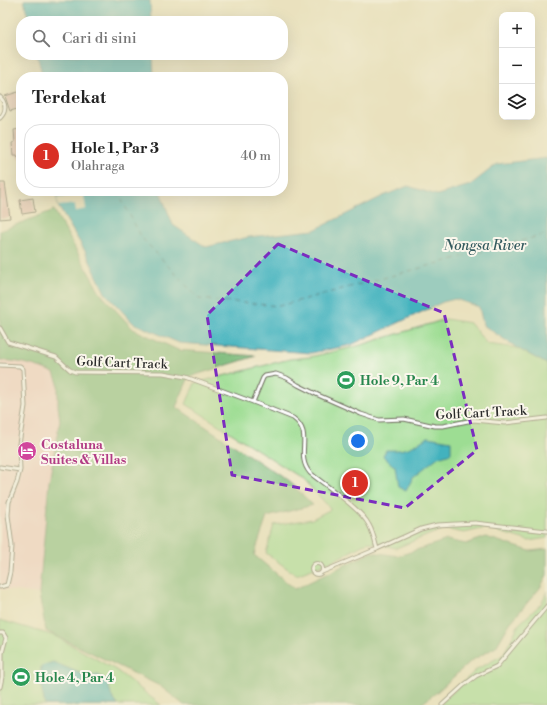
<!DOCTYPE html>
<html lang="id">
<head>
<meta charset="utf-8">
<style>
	:root { --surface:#fff; --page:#f6f6f6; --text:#222; --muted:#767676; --line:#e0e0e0; --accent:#d93025 }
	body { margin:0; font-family:"Libre Bodoni",serif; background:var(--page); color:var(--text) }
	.controls { position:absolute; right:12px; top:12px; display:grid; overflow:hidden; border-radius:8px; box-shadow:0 4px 16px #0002 }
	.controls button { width:36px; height:36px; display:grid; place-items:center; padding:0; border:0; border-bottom:1px solid var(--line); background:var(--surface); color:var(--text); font:20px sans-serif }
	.you { position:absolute; left:358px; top:441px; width:14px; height:14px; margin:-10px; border:3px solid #fff; border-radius:50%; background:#1a73e8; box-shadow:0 0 0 6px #1a73e833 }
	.badge { display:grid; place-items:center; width:26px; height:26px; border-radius:50%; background:var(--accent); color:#fff; font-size:13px; font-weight:700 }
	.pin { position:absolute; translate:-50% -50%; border:2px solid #fff; box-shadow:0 1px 4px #0006 }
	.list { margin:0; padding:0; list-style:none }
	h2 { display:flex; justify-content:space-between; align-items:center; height:52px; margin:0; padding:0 16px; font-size:17px }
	h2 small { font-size:13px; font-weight:400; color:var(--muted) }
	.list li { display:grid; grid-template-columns:26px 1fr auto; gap:12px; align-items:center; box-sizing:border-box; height:64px; margin:0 8px 8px; padding:0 8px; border:1px solid var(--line); border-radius:16px }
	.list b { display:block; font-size:15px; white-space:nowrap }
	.list p { margin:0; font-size:13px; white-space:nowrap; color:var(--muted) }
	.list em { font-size:13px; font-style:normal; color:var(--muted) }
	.icon { flex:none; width:22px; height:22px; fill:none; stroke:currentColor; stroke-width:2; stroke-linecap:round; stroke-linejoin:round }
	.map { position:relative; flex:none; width:547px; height:705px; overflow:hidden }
	.search { position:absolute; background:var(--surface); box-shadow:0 4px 16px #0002; left:16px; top:16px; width:272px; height:44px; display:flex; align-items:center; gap:10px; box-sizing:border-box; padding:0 14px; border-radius:16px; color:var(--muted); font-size:15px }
	.panel { position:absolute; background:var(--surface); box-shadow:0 4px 16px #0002; left:16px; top:72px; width:272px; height:124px; border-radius:16px }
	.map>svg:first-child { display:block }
</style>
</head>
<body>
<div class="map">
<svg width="547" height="705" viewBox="0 0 547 705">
	<rect width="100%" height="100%" fill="#fbf7ec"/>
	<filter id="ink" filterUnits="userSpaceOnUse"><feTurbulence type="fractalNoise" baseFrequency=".025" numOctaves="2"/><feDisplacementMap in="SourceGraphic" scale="8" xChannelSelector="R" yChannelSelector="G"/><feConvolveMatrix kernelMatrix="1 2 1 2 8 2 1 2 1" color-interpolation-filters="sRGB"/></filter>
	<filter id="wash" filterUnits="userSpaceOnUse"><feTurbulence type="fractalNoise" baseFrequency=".012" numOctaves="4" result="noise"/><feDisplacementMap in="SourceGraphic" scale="16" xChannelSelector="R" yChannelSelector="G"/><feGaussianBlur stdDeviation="0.9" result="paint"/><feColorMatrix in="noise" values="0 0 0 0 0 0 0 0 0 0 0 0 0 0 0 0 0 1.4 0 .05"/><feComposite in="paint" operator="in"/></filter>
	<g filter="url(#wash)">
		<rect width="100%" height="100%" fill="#eae1be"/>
		<!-- built -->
		<path fill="#f7d0cb" d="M 0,360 L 18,361 L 40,367 L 54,373 L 58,383 L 58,406 L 60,420 L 49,482 L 39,594 L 0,589 Z"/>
		<!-- green -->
		<path fill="#9ddd93" stroke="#64845f" d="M 446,319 L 470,323 L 487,344 L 517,348 L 547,364 L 547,538 L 529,541 L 486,528 L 464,533 L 444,529 L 396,548 L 368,542 L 331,562 L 296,575 L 266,553 L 274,525 L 312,519 L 331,509 L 303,479 L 186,404 L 195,383 L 290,359 L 310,357 L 358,346 Z
			M 547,591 L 547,705 L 439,705 L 477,669 L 503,655 L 519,624 L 541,604 Z
			M 0,620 L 55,636 L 116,670 L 161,705 L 0,705 Z"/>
		<!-- forest -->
		<path fill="#7ebc7d" stroke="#547454" d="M 54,210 L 100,293 L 133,329 L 178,350 L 256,356 L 189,377 L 176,407 L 289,482 L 313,505 L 267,517 L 254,555 L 295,589 L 372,552 L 398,556 L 447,540 L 466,544 L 486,537 L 530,551 L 547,549 L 547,575 L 540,588 L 510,623 L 496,647 L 471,661 L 437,692 L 420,705 L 184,705 L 160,686 L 46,631 L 39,594 L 49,482 L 60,420 L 58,406 L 58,383 L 54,373 C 36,365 19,361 0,360 L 0,231 Z"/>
		<!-- water -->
		<path fill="#43b2be" stroke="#376e74" d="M 24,0 L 150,0 L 151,21 L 29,21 Z
			M 37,55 L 153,55 L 154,77 L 43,77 Z
			M 547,158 L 547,364 L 517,348 L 483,325 L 479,307 L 455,299 L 443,302 L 351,345 L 311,353 L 179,343 L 133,323 L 105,293 L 85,251 L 58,206 L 56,191 L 160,191 L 173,225 L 206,247 L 249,237 L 314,230 L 383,196 L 408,186 L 437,195 L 470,185 L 497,164 Z
			M 428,437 L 451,441 L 451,453 L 438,457 L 413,477 L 406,491 L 398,487 L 395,467 L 383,456 L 386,450 C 407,451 410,448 428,437 Z
			M 53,662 L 87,676 L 98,675 L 107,680 L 112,697 L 118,705 L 45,705 L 40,681 L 41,666 Z"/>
		<!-- pier -->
		<path fill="#eae1be" d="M 73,191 L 83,191 L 86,209 L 76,211 L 75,204 L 58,206 L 57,198 L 74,196 Z"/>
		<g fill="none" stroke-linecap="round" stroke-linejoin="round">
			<!-- ferry -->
			<path stroke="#335a5e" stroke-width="1" stroke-dasharray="5 4" stroke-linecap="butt" d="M 117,191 L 142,238 L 199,299 L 279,306 L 547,234"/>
		</g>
		<g id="blocks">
			<!-- building -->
			<path fill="#dca49e" d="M 18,92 L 21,101 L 21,108 L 10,111 L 5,96 Z
				M 21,129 L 21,158 L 18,158 L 17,155 L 13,155 L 12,143 L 15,142 L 14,130 Z
				M 0,183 L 5,183 L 10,218 L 0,219 Z
				M 33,198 L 35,212 L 22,214 L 20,200 Z"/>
		</g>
	</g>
	<g filter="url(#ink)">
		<use href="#blocks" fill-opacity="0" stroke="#6e6b5e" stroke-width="1"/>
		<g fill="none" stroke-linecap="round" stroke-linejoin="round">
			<defs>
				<path id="lane" d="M 0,97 C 6,103 7,111 0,118
					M 0,328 L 8,342 L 56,357 L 70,370 L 75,372 L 163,373 L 186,377 L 253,402
					M 0,365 L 20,366 L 23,369 L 25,406 L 19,444 L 20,470 L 17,482 L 9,502 L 8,515 L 12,546 L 10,572 L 7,585 L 0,587
					M 547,418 L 505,423 L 473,420 L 443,426 L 435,426 L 404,419 L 379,420 L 361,414 L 318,395 L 298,385 L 287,378 L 276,374 L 265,376 L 263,378 L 253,402 L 293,418 C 315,434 294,454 310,473 C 325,485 361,509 369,525 C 373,532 375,541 377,549 L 421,529 L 437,525 L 475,523 L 547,531
					M 0,467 L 20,470
					M311.5 569a5.5 5.5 0 1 1 11 0a5.5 5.5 0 1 1-11 0Z
					M 322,572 L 377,549
					M 0,633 L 3,633 L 6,638 L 2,653 L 2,677 L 0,687
					M 442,705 L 464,685 L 476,676 L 497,666 L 547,606"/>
			</defs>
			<!-- lane casing -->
			<use href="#lane" stroke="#6e6b5e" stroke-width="5"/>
			<!-- lane -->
			<use href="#lane" stroke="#fff" stroke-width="3"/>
		</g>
	</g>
	<!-- marked area -->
	<path d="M0 0H547V705H0ZM 278,244 L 444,313 L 477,450 L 405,508 L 232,475 L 207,315 Z" fill="#eae1be" fill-opacity=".55" fill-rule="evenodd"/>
	<path fill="none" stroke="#7b2cbf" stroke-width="3" stroke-dasharray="8 5" stroke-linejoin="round" d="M 278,244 L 444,313 L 477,450 L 405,508 L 232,475 L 207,315 Z"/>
	<!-- icons -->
	<defs>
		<symbol id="stadium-disc" viewBox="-11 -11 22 22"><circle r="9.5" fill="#2e9e5b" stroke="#fbf7ec"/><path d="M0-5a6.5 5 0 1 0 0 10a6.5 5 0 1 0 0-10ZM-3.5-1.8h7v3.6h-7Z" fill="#fff"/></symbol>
		<symbol id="hotel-disc" viewBox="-11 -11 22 22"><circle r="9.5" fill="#d1479c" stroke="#fbf7ec"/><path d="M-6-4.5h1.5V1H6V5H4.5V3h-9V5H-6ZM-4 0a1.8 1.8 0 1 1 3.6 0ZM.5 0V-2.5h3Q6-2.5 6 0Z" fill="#fff"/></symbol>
	</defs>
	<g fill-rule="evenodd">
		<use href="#stadium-disc" x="335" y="369" width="22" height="22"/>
		<use href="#hotel-disc" x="16" y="440" width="22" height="22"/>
		<use href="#stadium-disc" x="10" y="666" width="22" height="22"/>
	</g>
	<g text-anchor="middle" stroke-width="4" stroke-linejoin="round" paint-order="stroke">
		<!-- street labels -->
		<g font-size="13" fill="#2b2b2b" stroke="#fbf7ec">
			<text transform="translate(122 362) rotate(2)" y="5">Golf Cart Track</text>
			<text transform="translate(481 412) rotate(-3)" y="5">Golf Cart Track</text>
		</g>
		<!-- leisure labels -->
		<g font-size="13" font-weight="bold" fill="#27864d" stroke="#fbf7ec" text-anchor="start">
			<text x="360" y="385">Hole 9, Par 4</text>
			<text x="35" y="682">Hole 4, Par 4</text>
		</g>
		<!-- hotel labels -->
		<g font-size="13" font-weight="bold" fill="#b23c85" stroke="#fbf7ec" text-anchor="start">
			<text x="41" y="449">Costaluna<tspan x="41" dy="15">Suites &amp; Villas</tspan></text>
		</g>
		<!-- water labels -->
		<g font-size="14" font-style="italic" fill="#335a5e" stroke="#fbf7ec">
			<text x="485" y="250">Nongsa River</text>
		</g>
	</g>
</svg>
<div class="controls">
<button>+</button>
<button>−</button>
<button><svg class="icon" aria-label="layers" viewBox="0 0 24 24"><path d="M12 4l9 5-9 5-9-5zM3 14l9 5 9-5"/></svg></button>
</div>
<div class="you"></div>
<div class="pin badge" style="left:355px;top:483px">1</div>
<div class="search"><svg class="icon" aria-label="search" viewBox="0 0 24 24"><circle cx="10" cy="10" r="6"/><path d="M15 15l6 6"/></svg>Cari di sini</div>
<section class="panel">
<h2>Terdekat<small></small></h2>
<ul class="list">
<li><span class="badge">1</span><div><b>Hole 1, Par 3</b><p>Olahraga</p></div><em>40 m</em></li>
</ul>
</section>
</div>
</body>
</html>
